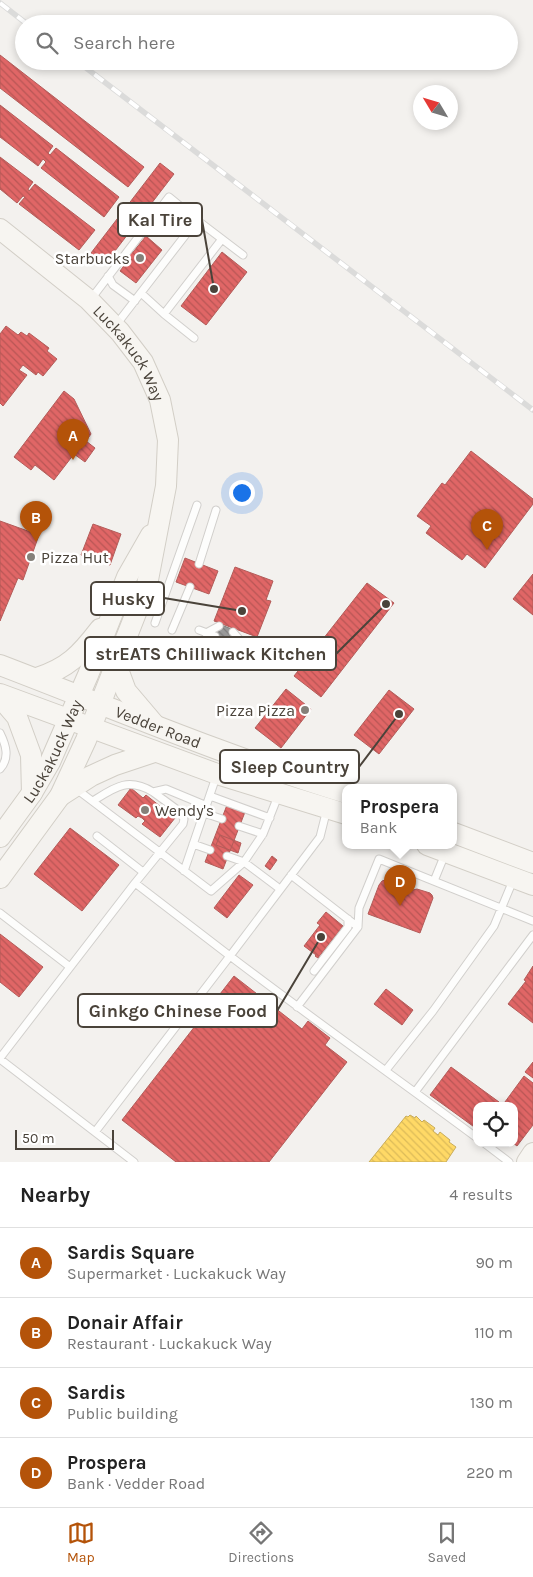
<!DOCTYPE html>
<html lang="en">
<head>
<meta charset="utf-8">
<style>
	:root { --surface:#fff; --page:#f2f2f2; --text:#222; --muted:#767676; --line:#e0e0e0; --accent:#b45309 }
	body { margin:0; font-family:Karla,sans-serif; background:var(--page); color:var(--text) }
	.controls { position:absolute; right:15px; bottom:15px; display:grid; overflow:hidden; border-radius:10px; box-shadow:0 2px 8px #0003 }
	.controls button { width:45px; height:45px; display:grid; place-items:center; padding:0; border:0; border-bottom:1px solid var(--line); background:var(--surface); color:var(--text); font:25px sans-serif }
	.compass { position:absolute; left:413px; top:85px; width:45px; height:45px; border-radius:50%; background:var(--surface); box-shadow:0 2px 8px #0003; rotate:308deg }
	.scale { position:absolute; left:15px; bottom:12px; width:99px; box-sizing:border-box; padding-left:5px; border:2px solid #4a433a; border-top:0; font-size:14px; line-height:18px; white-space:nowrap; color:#4a433a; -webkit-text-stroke:4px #fff; paint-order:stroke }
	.you { position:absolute; left:241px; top:492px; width:18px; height:18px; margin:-12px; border:4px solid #fff; border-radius:50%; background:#1a73e8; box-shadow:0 0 0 8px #1a73e833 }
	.badge { display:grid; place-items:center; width:32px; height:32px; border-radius:50%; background:var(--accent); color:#fff; font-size:16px; font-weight:700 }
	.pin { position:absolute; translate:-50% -41px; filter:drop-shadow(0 1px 2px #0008) }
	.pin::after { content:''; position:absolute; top:26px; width:18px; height:15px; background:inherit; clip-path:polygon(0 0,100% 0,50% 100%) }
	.popup { position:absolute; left:342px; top:784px; width:115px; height:65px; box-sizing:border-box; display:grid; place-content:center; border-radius:10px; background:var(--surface); filter:drop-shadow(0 1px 4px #0005); font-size:16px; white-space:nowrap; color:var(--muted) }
	.popup b { font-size:19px; color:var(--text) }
	.popup::after { content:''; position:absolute; left:50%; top:100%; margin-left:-10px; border:10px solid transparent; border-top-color:var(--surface) }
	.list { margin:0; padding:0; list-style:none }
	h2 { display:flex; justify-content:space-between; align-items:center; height:65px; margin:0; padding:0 20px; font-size:21px }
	h2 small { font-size:16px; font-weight:400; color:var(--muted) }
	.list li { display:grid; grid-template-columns:32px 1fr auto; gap:15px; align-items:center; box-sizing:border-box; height:70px; padding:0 20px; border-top:1px solid var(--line) }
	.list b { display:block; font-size:19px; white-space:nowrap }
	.list p { margin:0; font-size:16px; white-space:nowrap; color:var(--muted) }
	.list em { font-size:16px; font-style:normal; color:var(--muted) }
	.icon { flex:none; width:28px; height:28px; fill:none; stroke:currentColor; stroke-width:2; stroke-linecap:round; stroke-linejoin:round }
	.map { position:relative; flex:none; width:533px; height:1162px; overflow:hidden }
	.search { position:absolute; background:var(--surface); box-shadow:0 2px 8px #0003; left:15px; right:15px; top:15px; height:55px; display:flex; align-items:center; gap:12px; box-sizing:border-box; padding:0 18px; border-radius:28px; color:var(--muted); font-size:19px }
	.sheet { height:345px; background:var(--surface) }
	nav { display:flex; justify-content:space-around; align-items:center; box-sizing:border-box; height:70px; border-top:1px solid var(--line); background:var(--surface); font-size:14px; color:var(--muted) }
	nav a { display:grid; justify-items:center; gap:2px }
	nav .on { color:var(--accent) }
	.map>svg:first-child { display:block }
</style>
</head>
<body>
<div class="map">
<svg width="533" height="1162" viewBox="0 0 533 1162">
	<defs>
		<pattern id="homes-back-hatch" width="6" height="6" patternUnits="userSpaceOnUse" patternTransform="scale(1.25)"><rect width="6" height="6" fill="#ffd966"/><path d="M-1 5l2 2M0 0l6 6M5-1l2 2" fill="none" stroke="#dcbb59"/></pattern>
		<pattern id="shops-back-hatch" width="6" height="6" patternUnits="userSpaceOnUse" patternTransform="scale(1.25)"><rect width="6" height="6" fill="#e06666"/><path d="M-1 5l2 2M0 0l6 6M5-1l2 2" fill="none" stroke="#b85655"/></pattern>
		<pattern id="industry-back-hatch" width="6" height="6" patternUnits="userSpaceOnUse" patternTransform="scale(1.25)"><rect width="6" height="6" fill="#999"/><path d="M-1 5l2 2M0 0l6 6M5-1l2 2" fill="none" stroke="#7f7e7e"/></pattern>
	</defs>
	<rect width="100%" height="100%" fill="#f3f1ee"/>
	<!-- homes -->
	<path fill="url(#homes-back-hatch)" stroke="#c9ac59" d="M 410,1115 L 415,1118 L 416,1116 L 422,1122 L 424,1120 L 435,1128 L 433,1131 L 438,1135 L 440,1132 L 450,1140 L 449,1142 L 456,1147 L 446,1162 L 369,1162 L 406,1116 L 408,1117 Z"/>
	<!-- shops -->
	<path fill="url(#shops-back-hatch)" stroke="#b35c59" d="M 0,55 L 144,167 L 128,187 L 0,88 Z
		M 0,105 L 53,146 L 48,153 L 50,155 L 56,148 L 119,197 L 104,217 L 41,168 L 46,162 L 43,159 L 38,166 L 0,137 Z
		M 0,157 L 33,182 L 28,189 L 29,191 L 35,184 L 95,230 L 79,250 L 19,204 L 25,197 L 23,196 L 17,203 L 0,189 Z
		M 160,163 L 174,174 L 105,264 L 91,253 Z
		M 146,236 L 162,250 L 136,283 L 120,271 L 126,263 L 123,261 L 132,251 L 133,252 Z
		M 222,252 L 247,272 L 206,325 L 181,306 Z
		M 6,326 L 18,335 L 21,332 L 27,336 L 29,333 L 49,348 L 47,351 L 57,359 L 43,376 L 38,372 L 36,375 L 23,365 L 19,370 L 27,375 L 3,406 L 0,403 L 0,334 Z
		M 64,391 L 74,399 L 91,434 L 86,441 L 95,448 L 85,462 L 74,454 L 54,480 L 35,465 L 31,470 L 14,457 Z
		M 471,451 L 533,499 L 533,504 L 485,568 L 467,554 L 462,560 L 426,533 L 431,526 L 417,516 L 442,483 L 445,485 Z
		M 0,521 L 39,535 L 23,580 L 18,578 L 0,621 Z
		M 93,524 L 121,534 L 110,565 L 81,555 Z
		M 185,558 L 218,571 L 209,594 L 176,582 Z
		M 235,567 L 273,581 L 266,600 L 271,601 L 257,637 L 214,621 Z
		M 533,574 L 533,615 L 513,599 Z
		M 367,583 L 394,603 L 321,697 L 294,676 Z
		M 286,689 L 311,709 L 281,748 L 255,728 Z
		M 389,690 L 414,709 L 379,754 L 354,735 Z
		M 131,788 L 143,798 L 146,795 L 175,818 L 160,837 L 142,824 L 145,821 L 142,818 L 138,816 L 136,818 L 118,805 Z
		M 227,805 L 245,812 L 223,869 L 205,862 Z
		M 70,828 L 119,865 L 82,911 L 34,874 Z
		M 220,835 L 241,843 L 238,853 L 216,845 Z
		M 272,856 L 277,860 L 270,870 L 265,866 Z
		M 239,875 L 253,885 L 227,918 L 214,908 Z
		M 391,878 L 402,882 L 404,886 L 413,890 L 417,889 L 430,893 L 432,895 L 433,898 L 420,933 L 368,914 L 379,885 L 382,881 Z
		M 326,912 L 343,926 L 318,958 L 315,956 L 316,955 L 304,946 L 320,925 L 317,923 Z
		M 0,934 L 43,967 L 19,997 L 0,982 Z
		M 533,966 L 533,1023 L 508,1004 L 526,981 L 524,980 Z
		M 234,976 L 302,1029 L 308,1021 L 330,1038 L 325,1045 L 347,1062 L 269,1162 L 176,1162 L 122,1120 Z
		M 386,989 L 413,1010 L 402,1025 L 374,1004 Z
		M 533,1062 L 533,1078 L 525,1072 Z
		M 451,1067 L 499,1102 L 496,1106 L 477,1106 L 477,1129 L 430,1095 Z
		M 524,1076 L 533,1083 L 533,1125 L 517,1146 L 513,1143 L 514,1143 L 514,1106 L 502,1106 Z"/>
	<!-- industry -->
	<path fill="url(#industry-back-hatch)" stroke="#817f7c" d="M 219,624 L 234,630 L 226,652 L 211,646 Z"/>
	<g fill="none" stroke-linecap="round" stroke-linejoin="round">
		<defs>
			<path id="lane" d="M 108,276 L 113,285 L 135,301
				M 141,293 L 164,314
				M 91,299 L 169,197 L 197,220
				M 116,325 L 197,220 L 243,255
				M 194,338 L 164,314 L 222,239
				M 199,564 L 216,510
				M 155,623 L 197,505
				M 219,626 L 206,633 L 209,649 L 230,658 L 246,647 L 233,632
				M 172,630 L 190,587
				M 199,630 L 215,636
				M 230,641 L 272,658
				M 0,733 C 6,745 10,758 0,769
				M 75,788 L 211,891 L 244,862 L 263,834 L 278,796
				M 210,796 L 270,818
				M 93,801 C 115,787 128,777 153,792 L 166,789 L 207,806
				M 327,809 L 320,837 L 230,956 C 311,1018 395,1077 477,1138
				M 204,813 L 222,819
				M 239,826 L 263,834
				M 97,836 L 143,872
				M 193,844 L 210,850
				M 227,856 L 244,862 L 280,889
				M 184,871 L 216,777
				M 291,875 L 358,927
				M 434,881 L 445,854
				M 0,913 L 70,967
				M 314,971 L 348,927 L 348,919
				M 297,1007 L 358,927 L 359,908 L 379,859 L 533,921
				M 0,1058 L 135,883 L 183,824 L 184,819 L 179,811 L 153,792
				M 0,1059 L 134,1162
				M 386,1070 L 433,1011 L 494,926 L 514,878
				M 415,1092 L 533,935
				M 95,1132 L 230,956 L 135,883
				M 484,1143 L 509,1162"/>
			<g id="secondary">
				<path id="s1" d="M 0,229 L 89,300 L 120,332 L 143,362 L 160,400 L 168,440 L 166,486 L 147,585 L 86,740 L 60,796 L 0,878"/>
				<path d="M 116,664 L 126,691 L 154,724"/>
				<path id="s2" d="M 0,665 C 115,709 228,757 346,793"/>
				<path d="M 37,678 C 68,668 80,655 100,629"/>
				<path d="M 0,694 L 217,774 L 346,814"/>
				<path d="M 0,697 L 17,717 L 31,755 L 32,793"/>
				<path d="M 60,796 L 91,776 L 115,765 L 154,752"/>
				<path d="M 454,833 L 533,863"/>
				<path id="s3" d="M 0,837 L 32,793 L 50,762 L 88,675 L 127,577 L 151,535"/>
				<path d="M 427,845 L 533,885"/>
				<path d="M 527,1162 L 533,1153"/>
			</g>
		</defs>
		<!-- lane casing -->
		<use href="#lane" stroke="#d1cfcc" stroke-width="9"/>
		<!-- secondary casing -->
		<use href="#secondary" stroke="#d2cec6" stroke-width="22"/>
		<!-- lane -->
		<use href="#lane" stroke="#fdfdfc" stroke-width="7"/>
		<!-- secondary -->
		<use href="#secondary" stroke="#f7f5f1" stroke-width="20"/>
		<defs>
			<path id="rail" d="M 0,3 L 27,24
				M 77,61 L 533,410"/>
		</defs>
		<!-- rail casing -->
		<use href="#rail" stroke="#dbdbda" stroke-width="5.5"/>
		<!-- rail -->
		<use href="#rail" stroke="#fff" stroke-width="4" stroke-dasharray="11" stroke-linecap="butt"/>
	</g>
	<!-- markers -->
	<g fill="#858079" stroke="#fff" stroke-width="2">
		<circle cx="140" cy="258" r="5"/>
		<circle cx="31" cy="557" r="5"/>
		<circle cx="305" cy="710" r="5"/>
		<circle cx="145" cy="810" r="5"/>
	</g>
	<g text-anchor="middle" stroke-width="5" stroke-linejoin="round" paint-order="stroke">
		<!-- poi labels -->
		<g font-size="16" fill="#4a433a" stroke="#fff" text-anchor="end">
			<text x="130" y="264">Starbucks</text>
			<text x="41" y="563" text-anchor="start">Pizza Hut</text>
			<text x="295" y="716">Pizza Pizza</text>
			<text x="155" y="816" text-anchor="start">Wendy's</text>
		</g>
		<!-- street labels -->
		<g font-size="16" fill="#4a433a" stroke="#fff">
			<text dy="6" stroke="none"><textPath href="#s1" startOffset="181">Luckakuck Way</textPath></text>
			<text dy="6" stroke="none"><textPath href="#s2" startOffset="170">Vedder Road</textPath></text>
			<text dy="6" stroke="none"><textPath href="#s3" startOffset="101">Luckakuck Way</textPath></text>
		</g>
	</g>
	<!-- callouts -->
	<path fill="none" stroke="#4a433a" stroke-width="2" d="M214 289L202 220M242 611L164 598M386 604L336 654M399 714L359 767M321 937L277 1011"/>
	<g fill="#4a433a" stroke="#fff" stroke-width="2">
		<circle cx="214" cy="289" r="5"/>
		<circle cx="242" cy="611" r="5"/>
		<circle cx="386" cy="604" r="5"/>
		<circle cx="399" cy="714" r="5"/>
		<circle cx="321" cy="937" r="5"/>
	</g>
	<g fill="#fff" stroke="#4a433a" stroke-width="2">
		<rect x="118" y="203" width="84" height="33" rx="5"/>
		<rect x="91" y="582" width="73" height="33" rx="5"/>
		<rect x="85" y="637" width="251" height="33" rx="5"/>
		<rect x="220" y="750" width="139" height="33" rx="5"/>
		<rect x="78" y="994" width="199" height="33" rx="5"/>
	</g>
	<g font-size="18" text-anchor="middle" font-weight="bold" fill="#4a433a">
		<text x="160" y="226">Kal Tire</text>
		<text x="128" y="605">Husky</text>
		<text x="211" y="660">strEATS Chilliwack Kitchen</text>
		<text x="290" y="773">Sleep Country</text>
		<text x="178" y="1017">Ginkgo Chinese Food</text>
	</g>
</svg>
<div class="controls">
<button><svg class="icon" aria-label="locate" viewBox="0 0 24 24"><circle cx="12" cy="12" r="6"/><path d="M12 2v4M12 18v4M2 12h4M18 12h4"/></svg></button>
</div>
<svg class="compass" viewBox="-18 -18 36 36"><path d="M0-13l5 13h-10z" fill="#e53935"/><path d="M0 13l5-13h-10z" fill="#767676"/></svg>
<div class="scale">50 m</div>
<div class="you"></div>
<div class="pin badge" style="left:73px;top:460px">A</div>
<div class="pin badge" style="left:36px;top:542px">B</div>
<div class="pin badge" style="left:487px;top:550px">C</div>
<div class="pin badge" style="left:400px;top:906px">D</div>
<div class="popup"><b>Prospera</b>Bank</div>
<div class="search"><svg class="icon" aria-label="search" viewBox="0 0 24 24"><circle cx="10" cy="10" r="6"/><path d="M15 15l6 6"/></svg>Search here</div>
</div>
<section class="sheet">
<h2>Nearby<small>4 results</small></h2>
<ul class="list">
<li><span class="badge">A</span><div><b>Sardis Square</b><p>Supermarket · Luckakuck Way</p></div><em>90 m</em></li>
<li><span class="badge">B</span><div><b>Donair Affair</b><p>Restaurant · Luckakuck Way</p></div><em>110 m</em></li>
<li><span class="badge">C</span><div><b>Sardis</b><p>Public building</p></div><em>130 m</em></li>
<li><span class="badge">D</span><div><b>Prospera</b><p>Bank · Vedder Road</p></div><em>220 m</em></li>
</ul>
</section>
<nav>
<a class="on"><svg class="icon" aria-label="map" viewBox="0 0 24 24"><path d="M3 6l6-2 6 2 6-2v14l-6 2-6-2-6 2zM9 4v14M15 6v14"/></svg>Map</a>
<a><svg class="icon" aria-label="directions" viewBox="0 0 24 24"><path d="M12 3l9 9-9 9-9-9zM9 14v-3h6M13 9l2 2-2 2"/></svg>Directions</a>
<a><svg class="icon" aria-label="saved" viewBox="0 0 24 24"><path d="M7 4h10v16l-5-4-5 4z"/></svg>Saved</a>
</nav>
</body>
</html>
